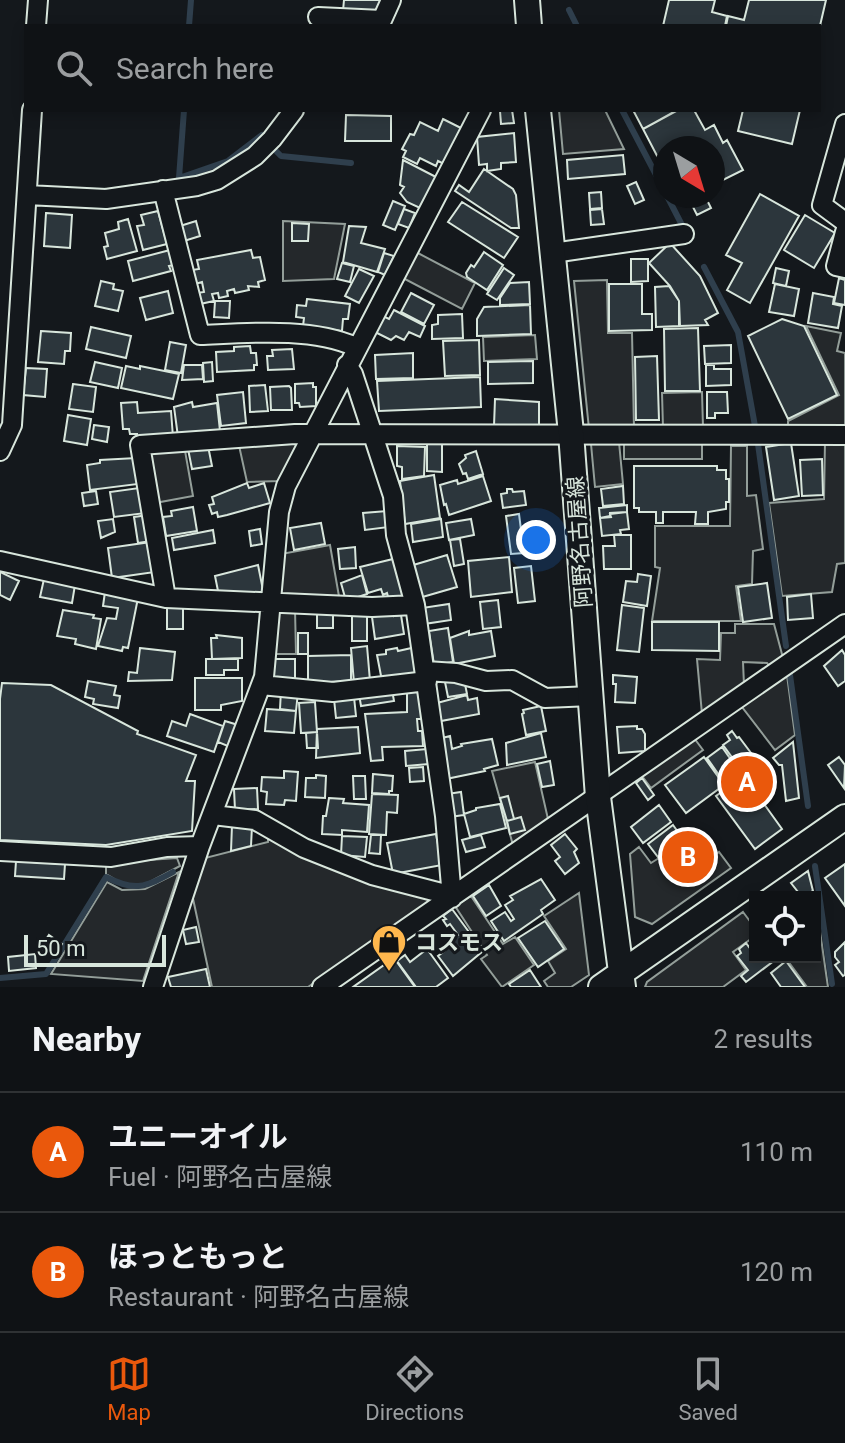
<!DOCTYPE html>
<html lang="en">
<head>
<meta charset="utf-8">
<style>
	:root { --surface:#0f1215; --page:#181b1e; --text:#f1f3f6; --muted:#9b9ea0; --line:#2f3234; --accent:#ea580c }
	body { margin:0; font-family:Roboto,"Noto Sans JP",sans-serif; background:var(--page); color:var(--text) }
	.controls { position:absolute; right:24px; bottom:24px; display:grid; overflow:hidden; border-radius:0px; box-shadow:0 4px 12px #0003 }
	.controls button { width:72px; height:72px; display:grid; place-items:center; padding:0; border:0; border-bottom:2px solid var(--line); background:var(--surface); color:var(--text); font:40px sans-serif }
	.compass { position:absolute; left:653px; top:136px; width:72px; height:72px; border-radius:50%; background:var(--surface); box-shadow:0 4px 12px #0003; rotate:142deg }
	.scale { position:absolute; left:24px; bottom:20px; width:142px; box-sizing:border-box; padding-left:8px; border:4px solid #d8e6dc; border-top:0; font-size:22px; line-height:28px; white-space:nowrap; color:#d8e6dc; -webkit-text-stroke:6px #14181c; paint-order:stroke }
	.you { position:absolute; left:536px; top:540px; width:28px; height:28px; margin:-20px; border:6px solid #fff; border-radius:50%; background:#1a73e8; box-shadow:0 0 0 12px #1a73e833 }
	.badge { display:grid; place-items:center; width:52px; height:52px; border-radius:50%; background:var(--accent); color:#fff; font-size:26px; font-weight:700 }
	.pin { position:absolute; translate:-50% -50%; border:4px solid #fff; box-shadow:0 2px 8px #0006 }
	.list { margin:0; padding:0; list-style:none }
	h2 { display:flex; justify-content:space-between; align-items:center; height:104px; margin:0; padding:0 32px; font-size:34px }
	h2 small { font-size:26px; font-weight:400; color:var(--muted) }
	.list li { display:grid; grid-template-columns:52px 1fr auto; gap:24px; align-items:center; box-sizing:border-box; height:120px; padding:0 32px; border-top:2px solid var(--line) }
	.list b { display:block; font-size:30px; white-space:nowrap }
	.list p { margin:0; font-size:26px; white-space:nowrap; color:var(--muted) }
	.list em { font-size:26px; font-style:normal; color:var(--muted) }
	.icon { flex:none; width:44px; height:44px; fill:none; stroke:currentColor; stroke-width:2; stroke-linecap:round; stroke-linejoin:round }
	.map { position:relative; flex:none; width:845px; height:987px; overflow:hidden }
	.search { position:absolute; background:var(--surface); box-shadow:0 4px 12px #0003; left:24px; right:24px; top:24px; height:88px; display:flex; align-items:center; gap:20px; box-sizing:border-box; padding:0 28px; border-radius:0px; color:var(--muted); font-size:30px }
	.sheet { height:344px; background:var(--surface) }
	nav { display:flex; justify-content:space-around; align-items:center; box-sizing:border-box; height:112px; border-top:2px solid var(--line); background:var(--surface); font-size:22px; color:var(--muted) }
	nav a { display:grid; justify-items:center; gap:4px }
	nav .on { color:var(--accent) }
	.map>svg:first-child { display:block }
</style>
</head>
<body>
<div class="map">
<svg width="845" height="987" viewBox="0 0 845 987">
	<rect width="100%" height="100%" fill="#14181c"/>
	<!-- parking -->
	<path fill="#24282b" stroke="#939e99" stroke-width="2" d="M 559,110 L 605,110 L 624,149 L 563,154 Z
		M 283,221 L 345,224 L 334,279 L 283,281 Z
		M 414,251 L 475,283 L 462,309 L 401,277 Z
		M 607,280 L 608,333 L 632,333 L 634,428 L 589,429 L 574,281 Z
		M 806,326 L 841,333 L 837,351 L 845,353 L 845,428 L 788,428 L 788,421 L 839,395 Z
		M 535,335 L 537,359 L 484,361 L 483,337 Z
		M 702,392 L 703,427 L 663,428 L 662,393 Z
		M 296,438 L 299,443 L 280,481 L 247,482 L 238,441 Z
		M 624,441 L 702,442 L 702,459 L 624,459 Z
		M 825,441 L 845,441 L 845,563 L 837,564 L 832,592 L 782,596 L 769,503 L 824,499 Z
		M 619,442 L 623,484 L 595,487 L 591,444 Z
		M 184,445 L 193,496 L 155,503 L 147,458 L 158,446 Z
		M 731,446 L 747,446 L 747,496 L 756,495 L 763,549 L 753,551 L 752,584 L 736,586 L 741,621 L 652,621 L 660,568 L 655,567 L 655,526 L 730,526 Z
		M 330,545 L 340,602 L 277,600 L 281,554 Z
		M 277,609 L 295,609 L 296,654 L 273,654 Z
		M 735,624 L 774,624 L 783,658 L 770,667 L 767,663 L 743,662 L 744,685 L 702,714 L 697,659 L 720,660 L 721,633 L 735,633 Z
		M 787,675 L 795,735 L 775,750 L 742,707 Z
		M 694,738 L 703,750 L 651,788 L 642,776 Z
		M 535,762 L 548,819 L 513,845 L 492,771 Z
		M 268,834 L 438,897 L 308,987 L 212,987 L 192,894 L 205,858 L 268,842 Z
		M 639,847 L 651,863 L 659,858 L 677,883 L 719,852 L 731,868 L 652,924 L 635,917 L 630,854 Z
		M 177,858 L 180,866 L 146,884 L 123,884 L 106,874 L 106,863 Z
		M 179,872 L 143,981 L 51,974 L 107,882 L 122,890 L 145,889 Z
		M 579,893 L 589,975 L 571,987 L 548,987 L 544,981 L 555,973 L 548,961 L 566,949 L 544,916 Z
		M 471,896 L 503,944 L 515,937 L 534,965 L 502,987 L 481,959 L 487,955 L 455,906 Z
		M 743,912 L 755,928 L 755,936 L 733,952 L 746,970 L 723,987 L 645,987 L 647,982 Z
		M 820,931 L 828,987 L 807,987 L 785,957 L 815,957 L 815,934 Z"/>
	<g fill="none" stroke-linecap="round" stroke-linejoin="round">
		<!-- stream -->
		<path stroke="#2f3f4d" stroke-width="6" d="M 569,10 L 577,26
			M 189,26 L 191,0
			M 184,110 L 179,178 L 228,161 L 262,135
			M 622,110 L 665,192
			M 274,149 L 281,156 L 351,163
			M 667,196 L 683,227
			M 704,267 L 738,332 L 755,426
			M 758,444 L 786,646
			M 790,675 L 808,806
			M 815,866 L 832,984
			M 0,978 L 46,974 L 106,877 C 135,892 146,887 173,872"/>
	</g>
	<!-- building -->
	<path fill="#2c363c" stroke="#d8e6dc" stroke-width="2" d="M 344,0 L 380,0 L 379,15 L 343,11 Z
		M 669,0 L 715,0 L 712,12 L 727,16 L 725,26 L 663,26 Z
		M 749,0 L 826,0 L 819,30 L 819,26 L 726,26 L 728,16 L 744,20 Z
		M 512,110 L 514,123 L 501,124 L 500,111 Z
		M 633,110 L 677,110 L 643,129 Z
		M 678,110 L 694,110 L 705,130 L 714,125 L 723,143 L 727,140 L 743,170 L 713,185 L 713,148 L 665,148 L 665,171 L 643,129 Z
		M 743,110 L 800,110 L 792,144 L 738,131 Z
		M 346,115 L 391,116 L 391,141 L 345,141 Z
		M 443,119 L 461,128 L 444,164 L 438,161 L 436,166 L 420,158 L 417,164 L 403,157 L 406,151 L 402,149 L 410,134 L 414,135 L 420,122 L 438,131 Z
		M 514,133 L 516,162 L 501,163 L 501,169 L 487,171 L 487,164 L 479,165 L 477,137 Z
		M 623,155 L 625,174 L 568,179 L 567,160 Z
		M 403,160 L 436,177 L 420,208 L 407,202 L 400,193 L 404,187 L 400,185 Z
		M 484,169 L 513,189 L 516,195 L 519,228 L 511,228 L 455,191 L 459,185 L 469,192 Z
		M 636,182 L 644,200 L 635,204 L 627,186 Z
		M 601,192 L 602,208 L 590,209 L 589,193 Z
		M 760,194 L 799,216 L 750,303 L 727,290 L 742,263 L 726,255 Z
		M 695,196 L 705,196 L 711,208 L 697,215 L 689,199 Z
		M 393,201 L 405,206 L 395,230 L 383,225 Z
		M 462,202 L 518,237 L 504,258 L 448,222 Z
		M 404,209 L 415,213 L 409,228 L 398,224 Z
		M 602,209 L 604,224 L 591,225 L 590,210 Z
		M 158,211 L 167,244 L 143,250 L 137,226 L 144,225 L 141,215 Z
		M 46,213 L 72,215 L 70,248 L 44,246 Z
		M 805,215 L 835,233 L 814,268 L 784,250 Z
		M 128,219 L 137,251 L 107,259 L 104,247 L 108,246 L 105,233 L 119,229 L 118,222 Z
		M 196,221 L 200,236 L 184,241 L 180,226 Z
		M 292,223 L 309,224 L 308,241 L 292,241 Z
		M 349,226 L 366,227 L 361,243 L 385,249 L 377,272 L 343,262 Z
		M 670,243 L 700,276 L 718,313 L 705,320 L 708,325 L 680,326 L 679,301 L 670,286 L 649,263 Z
		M 170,250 L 174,265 L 169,266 L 171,271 L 133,281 L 128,261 Z
		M 251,250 L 253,258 L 260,257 L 265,280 L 258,282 L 259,287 L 248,286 L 249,290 L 235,293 L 234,289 L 227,291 L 228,296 L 219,298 L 218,293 L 212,294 L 214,301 L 200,304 L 197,293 L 204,292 L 202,282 L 195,284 L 192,270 L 199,269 L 197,260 Z
		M 484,252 L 503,265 L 487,290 L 467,277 L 466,273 L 471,265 L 474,267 Z
		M 384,253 L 394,256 L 385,275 L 378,272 Z
		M 631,259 L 648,259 L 648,281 L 631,282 Z
		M 342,263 L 354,266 L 350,282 L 337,279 Z
		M 504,268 L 514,275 L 497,300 L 487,294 Z
		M 776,268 L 789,271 L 786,286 L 773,283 Z
		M 359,269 L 374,276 L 359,303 L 345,296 Z
		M 839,278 L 845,280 L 845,305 L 834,303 Z
		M 101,281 L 114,284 L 113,289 L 123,291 L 118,311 L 95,306 Z
		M 529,282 L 530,304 L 500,305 L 500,298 L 510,283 Z
		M 609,284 L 642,284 L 642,314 L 652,314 L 652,330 L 609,331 Z
		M 775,284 L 799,289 L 794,316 L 769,312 Z
		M 669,286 L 679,301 L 679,326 L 656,327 L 655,287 Z
		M 168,291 L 173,313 L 146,320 L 140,298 Z
		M 411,293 L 434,305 L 424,324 L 401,312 Z
		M 813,293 L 834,297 L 833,304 L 842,306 L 838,328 L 808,323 Z
		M 307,299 L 350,304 L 348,319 L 343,319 L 342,331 L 303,326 L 304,318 L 296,317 L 297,305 L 306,306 Z
		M 215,301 L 230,301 L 229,318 L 214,317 Z
		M 530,305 L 531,334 L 477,336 L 477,319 L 484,307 Z
		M 394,310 L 425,326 L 420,337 L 409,332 L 404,340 L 396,336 L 391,340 L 375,332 L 383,316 L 389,319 Z
		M 462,314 L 463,338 L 432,339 L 432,325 L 438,324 L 438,315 Z
		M 782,319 L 804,326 L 837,395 L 788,419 L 748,336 Z
		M 91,327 L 131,336 L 126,358 L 86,349 Z
		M 698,328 L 700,391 L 665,391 L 664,329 Z
		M 41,331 L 71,333 L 70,351 L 65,351 L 64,364 L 38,362 Z
		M 479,340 L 480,375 L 445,376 L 443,341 Z
		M 170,342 L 186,345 L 181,373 L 165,370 Z
		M 731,345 L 731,363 L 705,364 L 704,346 Z
		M 250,346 L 251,353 L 256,353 L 257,365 L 254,365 L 254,370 L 217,372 L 216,352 L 234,351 L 234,347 Z
		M 292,349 L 294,369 L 268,370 L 267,356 L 273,356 L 272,350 Z
		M 413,353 L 413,378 L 376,379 L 375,355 Z
		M 657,356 L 659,420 L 636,420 L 635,357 Z
		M 533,361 L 533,383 L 488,384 L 488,362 Z
		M 95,362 L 122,368 L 118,388 L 90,382 Z
		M 212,362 L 213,381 L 204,382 L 203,363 Z
		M 184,365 L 202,365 L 203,379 L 182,380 Z
		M 706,365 L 714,365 L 714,369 L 731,369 L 731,385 L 706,386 Z
		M 126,366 L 140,369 L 140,366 L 179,374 L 173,399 L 121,388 Z
		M 26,368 L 47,369 L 45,397 L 23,395 Z
		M 480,377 L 481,407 L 379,411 L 377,381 Z
		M 313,383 L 313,387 L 316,387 L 316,406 L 300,407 L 299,403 L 295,403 L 295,384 Z
		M 73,384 L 96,387 L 93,412 L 69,409 Z
		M 265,385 L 268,411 L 250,412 L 249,386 Z
		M 289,386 L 291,388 L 292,410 L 271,410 L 270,387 Z
		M 243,392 L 246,423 L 221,426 L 217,395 Z
		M 707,392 L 727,392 L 728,413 L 715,413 L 715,418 L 707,418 Z
		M 495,399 L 539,402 L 539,428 L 494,426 Z
		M 137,402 L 138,413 L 171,411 L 173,437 L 137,440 L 137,434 L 130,434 L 129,429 L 123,429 L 121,403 Z
		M 192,402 L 193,407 L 217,403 L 220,431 L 178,437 L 174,407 Z
		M 68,415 L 91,419 L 87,445 L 64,441 Z
		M 94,425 L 109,427 L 107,442 L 92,439 Z
		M 791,443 L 799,496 L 774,500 L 766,447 Z
		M 427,444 L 442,444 L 442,472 L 427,471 Z
		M 208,446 L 212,466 L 192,469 L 188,449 Z
		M 397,446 L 425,447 L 424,476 L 402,479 L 402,467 L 397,466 Z
		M 476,451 L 483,474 L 468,479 L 466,473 L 463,474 L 459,464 L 466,458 L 465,455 Z
		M 136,458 L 138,484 L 90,490 L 87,465 L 100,463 L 100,460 Z
		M 822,459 L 823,495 L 802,496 L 800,460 Z
		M 634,466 L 717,466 L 717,470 L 726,470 L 726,479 L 729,479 L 729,502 L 726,502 L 726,509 L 708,512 L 708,524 L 695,524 L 696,512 L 663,512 L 663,523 L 656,523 L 656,512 L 639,512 L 639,508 L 634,508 Z
		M 434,475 L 440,518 L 405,524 L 400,481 Z
		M 483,476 L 491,501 L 449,515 L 446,504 L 444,505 L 440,485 L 457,480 L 458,484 Z
		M 247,483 L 249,488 L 264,483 L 270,503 L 227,515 L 218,517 L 217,512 L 212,514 L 209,505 L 214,504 L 212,497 Z
		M 623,486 L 624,504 L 603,506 L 601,489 Z
		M 139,488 L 146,513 L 114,517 L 110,492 Z
		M 507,489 L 512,489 L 513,492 L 524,491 L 526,505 L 503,508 L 501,494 L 507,493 Z
		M 96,491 L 98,504 L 84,506 L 82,493 Z
		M 627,505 L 627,512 L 610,513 L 610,516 L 600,518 L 599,508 Z
		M 193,507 L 197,531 L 166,536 L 163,517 L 172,516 L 171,511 Z
		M 387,511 L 389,527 L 365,530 L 363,513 Z
		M 627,512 L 629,529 L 620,530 L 621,534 L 602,536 L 600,518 L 611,517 L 610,514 Z
		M 519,514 L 524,553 L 511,554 L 506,516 Z
		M 148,515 L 151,541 L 138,543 L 134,517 Z
		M 113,519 L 115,532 L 101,538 L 98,521 Z
		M 441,519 L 443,537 L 413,542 L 411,524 Z
		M 471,519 L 474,535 L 449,540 L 446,523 Z
		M 321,523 L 325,544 L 294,550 L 290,528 Z
		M 260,529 L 262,544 L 251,546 L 249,531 Z
		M 213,530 L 215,543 L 174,550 L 172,538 Z
		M 614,535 L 631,535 L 631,569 L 604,569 L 603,546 L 615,546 Z
		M 460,539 L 464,564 L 454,566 L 450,540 Z
		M 151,542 L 155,572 L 112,578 L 108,548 Z
		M 355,547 L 356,568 L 340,569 L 338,549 Z
		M 447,555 L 457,587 L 419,598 L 410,566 Z
		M 509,557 L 512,592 L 471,597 L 468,561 Z
		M 393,559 L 407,595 L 389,600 L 387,593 L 383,595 L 381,589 L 368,593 L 360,567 Z
		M 258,565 L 264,595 L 256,597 L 255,592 L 219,596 L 215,576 Z
		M 531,566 L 535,601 L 518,603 L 514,568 Z
		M 0,572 L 19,581 L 10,600 L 0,595 Z
		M 638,574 L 651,576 L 647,606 L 623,602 L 626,581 L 637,582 Z
		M 362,575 L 367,594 L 346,601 L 341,583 Z
		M 44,579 L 75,585 L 72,603 L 40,597 Z
		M 767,583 L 772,618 L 743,622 L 738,587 Z
		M 105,592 L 138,598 L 128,648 L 123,647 L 122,651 L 98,646 L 107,618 L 116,619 L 118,608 L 103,606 Z
		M 811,594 L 813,618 L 788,620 L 787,597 Z
		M 498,600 L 501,627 L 483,629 L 480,602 Z
		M 449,604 L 451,620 L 424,624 L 422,608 Z
		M 622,605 L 644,608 L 639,652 L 617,650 Z
		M 167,606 L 183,606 L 183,629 L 167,629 Z
		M 63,610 L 94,615 L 93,618 L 101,619 L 96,649 L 75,644 L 76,639 L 57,636 Z
		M 317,612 L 333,612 L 333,628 L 317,628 Z
		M 352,613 L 367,613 L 367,641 L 352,641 Z
		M 394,613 L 394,616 L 401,615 L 404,634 L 375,639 L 372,617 Z
		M 652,622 L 719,622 L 719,651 L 652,650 Z
		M 448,628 L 453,662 L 434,665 L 429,631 Z
		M 469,631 L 469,635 L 491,631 L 495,656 L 454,664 L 450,638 Z
		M 298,633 L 308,633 L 308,654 L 298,654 Z
		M 216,635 L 242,638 L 242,658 L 212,659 L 211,638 L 217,638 Z
		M 367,646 L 370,681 L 354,683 L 351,648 Z
		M 416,647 L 421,673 L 382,681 L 377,655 L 386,654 L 386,650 L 397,648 L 398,651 Z
		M 140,648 L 175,652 L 172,680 L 128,681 L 129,672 L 137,673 Z
		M 842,650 L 845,655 L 845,681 L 838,686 L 824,666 Z
		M 351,655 L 351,681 L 331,682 L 331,684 L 308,682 L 308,656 Z
		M 206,659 L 238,659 L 238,670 L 224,670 L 224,675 L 206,675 Z
		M 273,659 L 295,659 L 295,681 L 273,681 Z
		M 613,675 L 637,677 L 635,703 L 615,702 L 616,684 L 613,684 Z
		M 195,678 L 242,678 L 242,701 L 221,705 L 221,710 L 195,710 Z
		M 464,679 L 467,694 L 448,697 L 445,682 Z
		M 88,681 L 116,686 L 114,695 L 120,696 L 118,708 L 93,704 L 94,699 L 85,697 Z
		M 2,683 L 51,685 L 138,731 L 137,734 L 196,755 L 186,781 L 195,781 L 192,831 L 106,845 L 0,840 L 0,699 Z
		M 420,688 L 425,719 L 417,719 L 418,731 L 422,731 L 423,746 L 382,747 L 383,760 L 371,761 L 365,714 L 407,712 L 407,689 Z
		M 281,690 L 298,692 L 296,711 L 280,709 Z
		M 392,690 L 394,701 L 361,706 L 359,694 Z
		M 467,695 L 468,700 L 477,698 L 479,714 L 441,721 L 437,703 Z
		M 354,697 L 356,716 L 336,718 L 334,699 Z
		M 315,702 L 317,732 L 301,733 L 299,703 Z
		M 541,706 L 546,731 L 526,735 L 522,714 L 524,713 L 523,710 Z
		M 267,709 L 296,711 L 294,733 L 265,731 Z
		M 190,714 L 223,726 L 214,752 L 167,736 L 172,721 L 186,726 Z
		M 225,721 L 238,725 L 230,747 L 218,742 Z
		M 637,726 L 637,729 L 642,729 L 645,734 L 645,751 L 619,753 L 617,727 Z
		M 358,727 L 360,753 L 316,758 L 317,729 Z
		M 732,731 L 737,738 L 739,737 L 757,761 L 742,771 L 723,745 L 730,740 L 727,735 Z
		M 317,732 L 318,748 L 307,748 L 306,733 Z
		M 541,733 L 546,757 L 507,765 L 506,743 Z
		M 450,736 L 452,749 L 462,746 L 461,744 L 492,739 L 498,765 L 484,769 L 485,771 L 446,779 L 438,739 Z
		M 793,742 L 799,798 L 786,801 L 782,765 L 779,765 L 773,758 Z
		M 722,747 L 741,774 L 726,785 L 707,758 Z
		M 427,749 L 429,764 L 406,766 L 405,751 Z
		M 704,757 L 724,785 L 686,813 L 665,785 Z
		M 839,757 L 845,765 L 844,788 L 828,765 Z
		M 550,761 L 554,785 L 542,787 L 537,764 Z
		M 423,767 L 424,781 L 410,782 L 409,768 Z
		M 284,771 L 298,772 L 296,801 L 285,800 L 284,805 L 266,804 L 267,792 L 261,791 L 262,777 L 284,778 Z
		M 373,774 L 393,776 L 392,791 L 389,791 L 389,794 L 372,793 Z
		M 316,775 L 326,776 L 325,798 L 305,797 L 306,778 L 316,778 Z
		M 353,776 L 365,776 L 366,799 L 354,799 Z
		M 744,776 L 782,829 L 755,849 L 716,796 Z
		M 642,778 L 654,795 L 648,800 L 636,783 Z
		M 257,788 L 258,809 L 235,810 L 234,789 Z
		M 461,792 L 464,815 L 450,817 L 447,794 Z
		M 372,794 L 398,795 L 397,813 L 387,812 L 386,835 L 369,834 Z
		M 508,796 L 514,819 L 507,821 L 500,798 Z
		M 329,798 L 344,799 L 343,803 L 369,805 L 367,832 L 342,830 L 342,835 L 322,834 L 323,816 L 326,816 Z
		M 500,804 L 506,828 L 470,837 L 464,814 L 476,810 L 476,808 Z
		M 659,805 L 671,822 L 643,843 L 631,827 Z
		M 521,817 L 525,830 L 510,834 L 507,821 Z
		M 232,825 L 252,826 L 251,846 L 231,851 Z
		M 673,825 L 683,839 L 658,857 L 648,844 Z
		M 698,832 L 714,855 L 677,881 L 661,859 Z
		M 436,834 L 442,865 L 393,874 L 387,843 Z
		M 565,834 L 577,849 L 574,852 L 579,863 L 565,874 L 555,861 L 560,857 L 551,845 Z
		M 371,835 L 381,835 L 380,854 L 369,853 Z
		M 481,835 L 485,847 L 466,852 L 462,840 Z
		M 342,836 L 367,837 L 365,857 L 341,855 Z
		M 16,861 L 65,864 L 64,879 L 15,876 Z
		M 845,864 L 845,906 L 825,878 Z
		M 808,871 L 813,891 L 802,897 L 791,883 Z
		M 541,879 L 555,900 L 541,910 L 543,914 L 504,941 L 491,921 L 505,912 L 511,921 L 514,919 L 505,905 L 513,900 L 510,896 Z
		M 489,885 L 501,906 L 486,916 L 473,896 Z
		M 452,909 L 483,951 L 453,976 L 438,956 L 447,949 L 444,945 L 458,935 L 450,924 L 447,926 L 443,920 L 446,919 L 443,916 Z
		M 545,921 L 564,949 L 538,967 L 518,938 Z
		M 196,927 L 199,942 L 186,944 L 183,930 Z
		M 49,935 L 62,944 L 53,957 L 40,948 Z
		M 755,942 L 755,957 L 779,957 L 746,982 L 741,976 L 748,970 L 737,956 L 741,953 L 739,949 L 746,943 L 749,947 Z
		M 845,942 L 845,975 L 843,976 L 835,965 L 839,962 L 835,957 L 835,952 Z
		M 427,949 L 448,978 L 436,987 L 416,987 L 397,961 L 405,955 L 410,962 Z
		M 35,954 L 36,968 L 9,971 L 8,957 Z
		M 394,958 L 415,987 L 353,987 Z
		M 786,961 L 805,987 L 781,987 L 771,973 Z
		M 206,969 L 210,987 L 171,987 L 168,977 Z
		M 530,970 L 541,987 L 511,987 L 509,984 Z"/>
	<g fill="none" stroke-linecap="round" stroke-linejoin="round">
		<defs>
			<path id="street" d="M 318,17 L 382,20 L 391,0
				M 36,26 L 38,0
				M 845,124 L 822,205 L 845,222
				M 163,190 L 200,335 C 249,333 311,327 356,347
				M 27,195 L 106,199 L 197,186 L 217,180 L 255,156 L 272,139 L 294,110
				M 845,232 L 836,266 L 845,268
				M 553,253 L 684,234
				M 347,365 L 353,374 L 393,496 L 396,535 L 415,605 L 445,816 L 452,898
				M 0,451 L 12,425 L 32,110
				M 0,561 L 166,598 L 372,607 L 415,605
				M 166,598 L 140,445 L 295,434 L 845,435
				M 426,671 L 456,673 L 486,681 L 512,680 L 545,698 L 591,696
				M 261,685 L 333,692 L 427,681
				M 213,815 L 255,820 L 304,848 L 372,875 L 449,895
				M 0,851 L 111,857 L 167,847 L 200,846
				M 153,987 L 200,846 L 264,677 L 279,512 L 286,486 L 481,110
				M 322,987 L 845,624"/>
			<path id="secondary" d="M 527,0 L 529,26
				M 538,110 L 571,433 L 598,797 L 623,987
				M 601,987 L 845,817"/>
		</defs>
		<!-- street casing -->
		<use href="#street" stroke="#d8e6dc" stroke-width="22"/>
		<!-- secondary casing -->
		<use href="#secondary" stroke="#d8e6dc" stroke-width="28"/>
		<!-- street -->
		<use href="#street" stroke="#14181c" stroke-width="18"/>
		<!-- secondary -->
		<use href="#secondary" stroke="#14181c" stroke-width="24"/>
	</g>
	<!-- icons -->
	<defs>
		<symbol id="shop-pin" viewBox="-11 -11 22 30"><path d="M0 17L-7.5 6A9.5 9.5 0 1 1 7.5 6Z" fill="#ffb74d" stroke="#14181c"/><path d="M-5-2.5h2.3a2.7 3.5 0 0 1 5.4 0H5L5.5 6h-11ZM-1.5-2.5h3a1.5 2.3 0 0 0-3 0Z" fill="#111"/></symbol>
	</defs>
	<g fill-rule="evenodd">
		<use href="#shop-pin" x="369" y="922" width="40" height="54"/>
	</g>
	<g text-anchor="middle" stroke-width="6" stroke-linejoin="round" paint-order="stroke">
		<!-- street labels -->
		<g font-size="22" fill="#d8e6dc" stroke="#14181c">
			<text transform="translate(579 542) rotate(-94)" y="8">阿野名古屋線</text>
		</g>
		<!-- poi labels -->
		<g font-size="22" font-weight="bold" fill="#d8e6dc" stroke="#14181c" text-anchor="start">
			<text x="415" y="950">コスモス</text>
		</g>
	</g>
</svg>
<div class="controls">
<button><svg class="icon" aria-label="locate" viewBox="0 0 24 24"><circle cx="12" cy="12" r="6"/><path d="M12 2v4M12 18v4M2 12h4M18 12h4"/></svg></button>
</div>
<svg class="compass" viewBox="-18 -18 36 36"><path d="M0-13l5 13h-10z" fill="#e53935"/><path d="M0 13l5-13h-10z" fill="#9b9ea0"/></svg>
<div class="scale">50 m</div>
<div class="you"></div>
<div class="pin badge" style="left:747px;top:782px">A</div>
<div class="pin badge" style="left:688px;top:857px">B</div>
<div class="search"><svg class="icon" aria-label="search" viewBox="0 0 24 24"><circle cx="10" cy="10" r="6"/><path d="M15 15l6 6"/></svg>Search here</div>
</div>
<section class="sheet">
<h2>Nearby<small>2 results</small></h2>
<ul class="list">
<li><span class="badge">A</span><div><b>ユニーオイル</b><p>Fuel · 阿野名古屋線</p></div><em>110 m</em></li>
<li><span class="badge">B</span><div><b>ほっともっと</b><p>Restaurant · 阿野名古屋線</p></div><em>120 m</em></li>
</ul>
</section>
<nav>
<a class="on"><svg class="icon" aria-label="map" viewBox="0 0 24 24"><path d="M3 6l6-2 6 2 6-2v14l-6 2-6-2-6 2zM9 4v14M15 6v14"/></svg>Map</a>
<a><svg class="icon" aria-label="directions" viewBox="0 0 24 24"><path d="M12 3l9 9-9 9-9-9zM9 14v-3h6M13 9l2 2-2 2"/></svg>Directions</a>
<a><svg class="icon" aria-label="saved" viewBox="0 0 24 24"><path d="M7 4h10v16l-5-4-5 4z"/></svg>Saved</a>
</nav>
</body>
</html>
